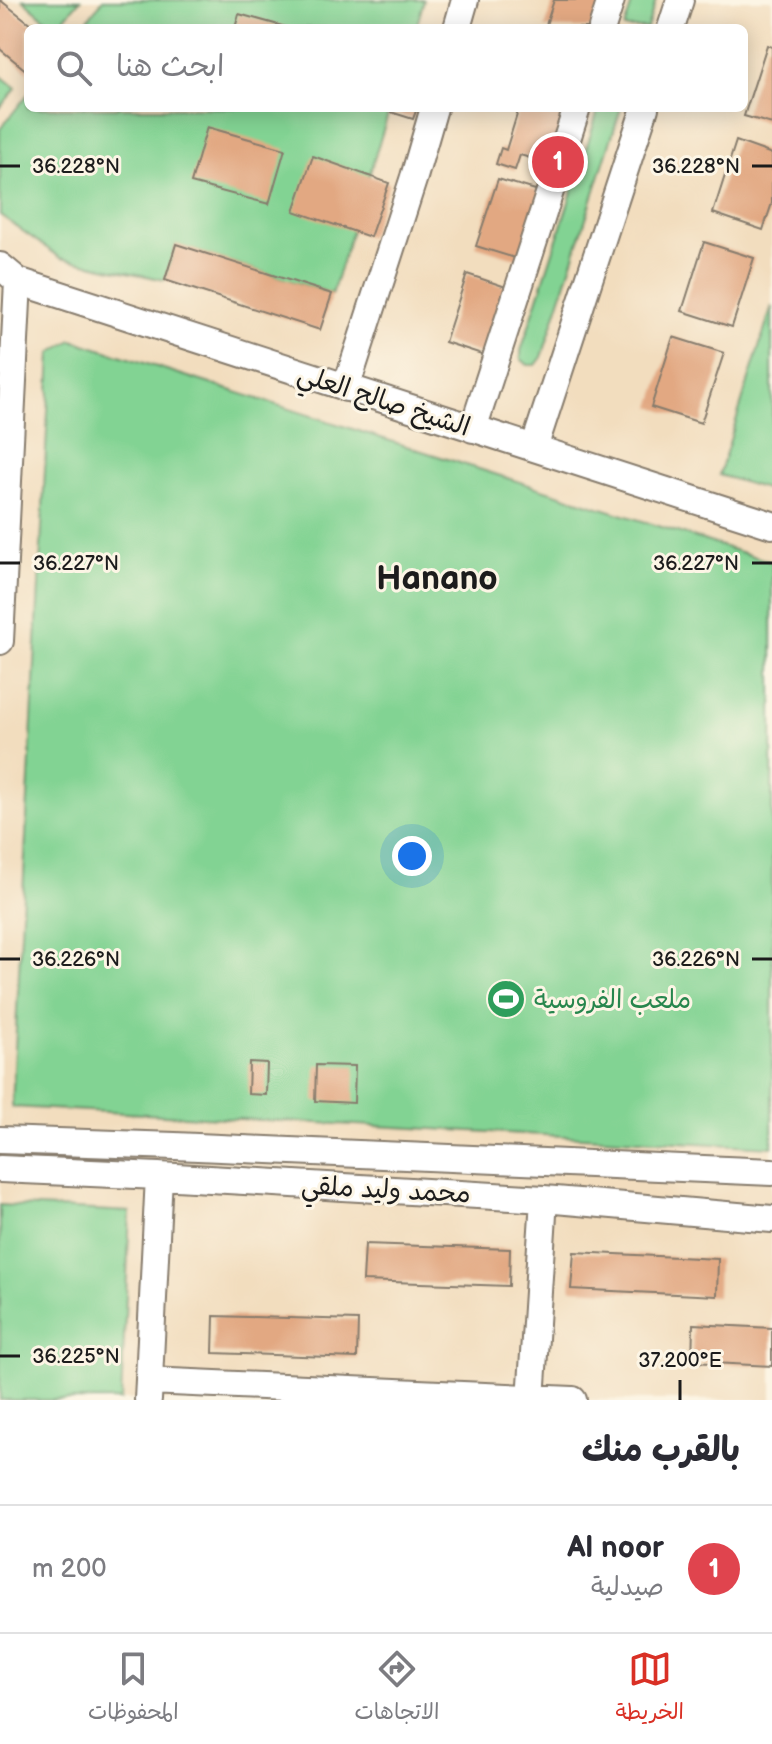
<!DOCTYPE html>
<html lang="ar">
<head>
<meta charset="utf-8">
<style>
	:root { --surface:#fff; --page:#f2f2f3; --text:#2b2b33; --muted:#7c7c81; --line:#e1e1e2; --accent:#d93025 }
	body { margin:0; font-family:"Balsamiq Sans","Playpen Sans Arabic",sans-serif; background:var(--page); color:var(--text); direction:rtl }
	.you { position:absolute; left:412px; top:856px; width:28px; height:28px; margin:-20px; border:6px solid #fff; border-radius:50%; background:#1a73e8; box-shadow:0 0 0 12px #1a73e833 }
	.badge { display:grid; place-items:center; width:52px; height:52px; border-radius:50%; background:var(--accent); color:#fff; font-size:26px; font-weight:700 }
	.pin { position:absolute; translate:-50% -50%; border:4px solid #fff; box-shadow:0 2px 8px #0006 }
	.list { margin:0; padding:0; list-style:none }
	h2 { display:flex; justify-content:space-between; align-items:center; height:104px; margin:0; padding:0 32px; font-size:34px }
	h2 small { font-size:26px; font-weight:400; color:var(--muted) }
	.list li { display:grid; grid-template-columns:52px 1fr auto; gap:24px; align-items:center; box-sizing:border-box; height:128px; padding:0 32px; border-top:2px solid var(--line) }
	.list b { display:block; font-size:30px; white-space:nowrap }
	.list p { margin:0; font-size:26px; white-space:nowrap; color:var(--muted) }
	.list em { font-size:26px; font-style:normal; color:var(--muted) }
	.icon { flex:none; width:44px; height:44px; fill:none; stroke:currentColor; stroke-width:2; stroke-linecap:round; stroke-linejoin:round }
	.map { position:relative; flex:none; width:772px; height:1400px; overflow:hidden; direction:ltr }
	.search { position:absolute; background:var(--surface); box-shadow:0 4px 20px #0003; left:24px; right:24px; top:24px; height:88px; display:flex; align-items:center; gap:20px; box-sizing:border-box; padding:0 28px; border-radius:12px; color:var(--muted); font-size:30px }
	.sheet { height:232px; background:var(--surface) }
	nav { display:flex; justify-content:space-around; align-items:center; box-sizing:border-box; height:112px; border-top:2px solid var(--line); background:var(--surface); font-size:22px; color:var(--muted) }
	nav a { display:grid; justify-items:center; gap:4px }
	nav .on { color:var(--accent) }
	.map>svg:first-child { display:block }
</style>
</head>
<body>
<div class="map">
<svg width="772" height="1400" viewBox="0 0 772 1400">
	<rect width="100%" height="100%" fill="#fcf5e5"/>
	<filter id="ink" filterUnits="userSpaceOnUse"><feTurbulence type="fractalNoise" baseFrequency=".0125" numOctaves="2"/><feDisplacementMap in="SourceGraphic" scale="16" xChannelSelector="R" yChannelSelector="G"/><feConvolveMatrix kernelMatrix="1 2 1 2 8 2 1 2 1" color-interpolation-filters="sRGB"/></filter>
	<filter id="wash" filterUnits="userSpaceOnUse"><feTurbulence type="fractalNoise" baseFrequency=".006" numOctaves="4" result="noise"/><feDisplacementMap in="SourceGraphic" scale="32" xChannelSelector="R" yChannelSelector="G"/><feGaussianBlur stdDeviation="1.8" result="paint"/><feColorMatrix in="noise" values="0 0 0 0 0 0 0 0 0 0 0 0 0 0 0 0 0 1.4 0 .05"/><feComposite in="paint" operator="in"/></filter>
	<g filter="url(#wash)">
		<rect width="100%" height="100%" fill="#f2ddbe"/>
		<!-- green -->
		<path fill="#82d393" stroke="#4f7858" stroke-width="2" d="M 23,0 L 80,0 L 56,28 Z
			M 103,0 L 424,0 L 416,28 L 81,28 Z
			M 633,0 L 656,0 L 647,28 L 624,28 Z
			M 0,75 L 16,88 L 0,108 Z
			M 28,94 L 28,108 L 390,108 L 332,294 L 176,245 L 165,280 L 61,258 L 0,215 L 0,129 Z
			M 599,108 L 621,108 L 542,357 L 536,365 L 528,365 L 521,359 L 521,351 Z
			M 772,306 L 772,491 L 719,475 Z
			M 72,340 L 772,562 L 772,1147 L 12,1107 L 51,353 Z
			M 0,1205 L 130,1212 L 121,1400 L 0,1400 Z"/>
		<g id="blocks">
			<!-- building -->
			<path fill="#e2a882" d="M 0,0 L 36,28 L 28,28 L 28,72 L 0,49 Z
				M 554,0 L 610,0 L 602,28 L 545,28 Z
				M 239,14 L 286,27 L 286,28 L 235,28 Z
				M 767,45 L 772,47 L 772,124 L 744,116 Z
				M 378,108 L 417,108 L 413,119 Z
				M 519,108 L 576,108 L 557,166 L 520,155 L 515,170 L 496,164 L 501,148 L 506,150 Z
				M 207,127 L 285,149 L 269,204 L 191,183 Z
				M 736,141 L 772,154 L 772,203 L 763,230 L 713,213 Z
				M 313,156 L 389,183 L 370,237 L 294,211 Z
				M 498,179 L 549,194 L 528,262 L 476,246 Z
				M 704,242 L 754,258 L 732,327 L 682,311 Z
				M 176,244 L 332,294 L 320,330 L 165,280 Z
				M 467,274 L 518,291 L 497,359 L 445,342 Z
				M 673,337 L 724,353 L 701,423 L 651,407 Z
				M 249,1062 L 267,1063 L 266,1095 L 248,1094 Z
				M 316,1065 L 355,1066 L 354,1103 L 315,1101 Z
				M 365,1244 L 510,1249 L 509,1286 L 363,1281 Z
				M 574,1252 L 718,1259 L 717,1296 L 571,1289 Z
				M 214,1316 L 358,1320 L 357,1358 L 213,1353 Z
				M 693,1324 L 772,1328 L 772,1366 L 692,1362 Z"/>
		</g>
	</g>
	<g filter="url(#ink)">
		<use href="#blocks" fill-opacity="0" stroke="#877c6d" stroke-width="2"/>
		<g fill="none" stroke-linecap="round" stroke-linejoin="round">
			<defs>
				<path id="minor" d="M 457,28 L 465,0
					M 602,28 L 611,0
					M 671,28 L 680,0
					M 0,266 L 18,281 L 772,525
					M 346,388 L 414,177 L 434,108
					M 473,429 L 577,108
					M 534,448 L 645,108
					M 0,641 L 18,281
					M 0,1140 L 175,1146 L 772,1172
					M 0,1169 L 159,1176 L 544,1199 L 772,1219
					M 149,1381 L 573,1400
					M 148,1400 L 159,1176
					M 531,1400 L 544,1199"/>
			</defs>
			<!-- minor casing -->
			<use href="#minor" stroke="#877c6d" stroke-width="30"/>
			<!-- minor -->
			<use href="#minor" stroke="#fff" stroke-width="26"/>
		</g>
	</g>
	<!-- ticks -->
	<path fill="none" stroke="#1c1c1c" stroke-width="3" d="M 0,166 L 20,166M 752,166 L 772,166M 0,563 L 20,563M 752,563 L 772,563M 0,959 L 20,959M 752,959 L 772,959M 0,1356 L 20,1356M 680,1380 L 680,1400"/>
	<!-- icons -->
	<defs>
		<symbol id="stadium-disc" viewBox="-11 -11 22 22"><circle r="9.5" fill="#2e9e5b" stroke="#fcf5e5"/><path d="M0-5a6.5 5 0 1 0 0 10a6.5 5 0 1 0 0-10ZM-3.5-1.8h7v3.6h-7Z" fill="#fff"/></symbol>
	</defs>
	<g fill-rule="evenodd">
		<use href="#stadium-disc" x="484" y="977" width="44" height="44"/>
	</g>
	<g text-anchor="middle" stroke-width="6" stroke-linejoin="round" paint-order="stroke">
		<!-- street labels -->
		<g font-size="26" fill="#1c1c1c" stroke="#fcf5e5">
			<text transform="translate(384 400) rotate(18)" y="9">الشيخ صالح العلي</text>
			<text transform="translate(386 1189) rotate(3)" y="9">محمد وليد ملقي</text>
		</g>
		<!-- leisure labels -->
		<g font-size="26" fill="#27864d" stroke="#fcf5e5" text-anchor="start">
			<text x="534" y="1008">ملعب الفروسية</text>
		</g>
		<!-- district labels -->
		<g font-size="34" font-weight="bold" fill="#1c1c1c" stroke="#fcf5e5">
			<text x="437" y="589">Hanano</text>
		</g>
	</g>
	<g font-size="20" text-anchor="middle" fill="#1c1c1c" stroke="#fcf5e5" stroke-width="6" stroke-linejoin="round" paint-order="stroke">
		<text x="76" y="173">36.228°N</text>
		<text x="696" y="173">36.228°N</text>
		<text x="76" y="570">36.227°N</text>
		<text x="696" y="570">36.227°N</text>
		<text x="76" y="966">36.226°N</text>
		<text x="696" y="966">36.226°N</text>
		<text x="76" y="1363">36.225°N</text>
		<text x="680" y="1367">37.200°E</text>
	</g>
</svg>
<div class="you"></div>
<div class="pin badge" style="left:558px;top:162px;background:#e0444e">1</div>
<div class="search"><svg class="icon" aria-label="search" viewBox="0 0 24 24"><circle cx="10" cy="10" r="6"/><path d="M15 15l6 6"/></svg>ابحث هنا</div>
</div>
<section class="sheet">
<h2>بالقرب منك<small></small></h2>
<ul class="list">
<li><span class="badge" style="background:#e0444e">1</span><div><b>Al noor</b><p>صيدلية</p></div><em>200 m</em></li>
</ul>
</section>
<nav>
<a class="on"><svg class="icon" aria-label="map" viewBox="0 0 24 24"><path d="M3 6l6-2 6 2 6-2v14l-6 2-6-2-6 2zM9 4v14M15 6v14"/></svg>الخريطة</a>
<a><svg class="icon" aria-label="directions" viewBox="0 0 24 24"><path d="M12 3l9 9-9 9-9-9zM9 14v-3h6M13 9l2 2-2 2"/></svg>الاتجاهات</a>
<a><svg class="icon" aria-label="saved" viewBox="0 0 24 24"><path d="M7 4h10v16l-5-4-5 4z"/></svg>المحفوظات</a>
</nav>
</body>
</html>
